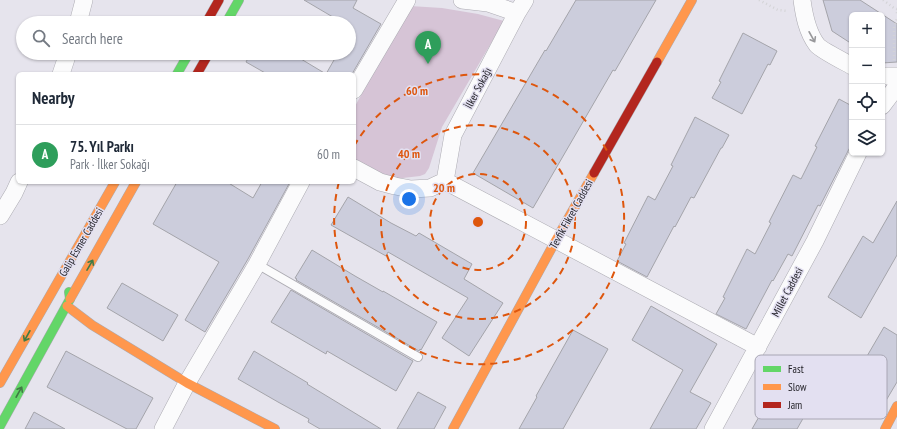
<!DOCTYPE html>
<html lang="en">
<head>
<meta charset="utf-8">
<style>
	:root { --surface:#fff; --page:#f6f6f7; --text:#1f2937; --muted:#747a83; --line:#e0e1e3; --accent:#65636a }
	body { margin:0; font-family:"PT Sans Narrow",sans-serif; background:var(--page); color:var(--text) }
	.controls { position:absolute; right:12px; top:12px; display:grid; overflow:hidden; border-radius:6px; box-shadow:0 1px 3px #0004 }
	.controls button { width:36px; height:36px; display:grid; place-items:center; padding:0; border:0; border-bottom:1px solid var(--line); background:var(--surface); color:var(--text); font:20px sans-serif }
	.you { position:absolute; left:409px; top:199px; width:14px; height:14px; margin:-10px; border:3px solid #fff; border-radius:50%; background:#1a73e8; box-shadow:0 0 0 6px #1a73e833 }
	.badge { display:grid; place-items:center; width:26px; height:26px; border-radius:50%; background:var(--accent); color:#fff; font-size:13px; font-weight:700 }
	.pin { position:absolute; translate:-50% -33px; filter:drop-shadow(0 1px 2px #0008) }
	.pin::after { content:''; position:absolute; top:21px; width:14px; height:12px; background:inherit; clip-path:polygon(0 0,100% 0,50% 100%) }
	.list { margin:0; padding:0; list-style:none }
	h2 { display:flex; justify-content:space-between; align-items:center; height:52px; margin:0; padding:0 16px; font-size:17px }
	h2 small { font-size:13px; font-weight:400; color:var(--muted) }
	.list li { display:grid; grid-template-columns:26px 1fr auto; gap:12px; align-items:center; box-sizing:border-box; height:60px; padding:0 16px; border-top:1px solid var(--line) }
	.list b { display:block; font-size:15px; white-space:nowrap }
	.list p { margin:0; font-size:13px; white-space:nowrap; color:var(--muted) }
	.list em { font-size:13px; font-style:normal; color:var(--muted) }
	.icon { flex:none; width:22px; height:22px; fill:none; stroke:currentColor; stroke-width:2; stroke-linecap:round; stroke-linejoin:round }
	.map { position:relative; flex:none; width:897px; height:429px; overflow:hidden }
	.search { position:absolute; background:var(--surface); box-shadow:0 1px 3px #0004; left:16px; top:16px; width:340px; height:44px; display:flex; align-items:center; gap:10px; box-sizing:border-box; padding:0 14px; border-radius:22px; color:var(--muted); font-size:15px }
	.panel { position:absolute; background:var(--surface); box-shadow:0 1px 3px #0004; left:16px; top:72px; width:340px; height:112px; border-radius:6px }
	.map>svg:first-child { display:block }
</style>
</head>
<body>
<div class="map">
<svg width="897" height="429" viewBox="0 0 897 429">
	<rect width="100%" height="100%" fill="#e6e4ed"/>
	<!-- green -->
	<path fill="#d6c4d6" d="M 410,6 L 442,8 L 478,14 L 504,21 L 442,127 L 429,168 L 425,174 L 420,176 L 394,179 L 354,161 L 354,108 Z"/>
	<!-- building -->
	<path fill="#cccddc" stroke="#a4a4aa" d="M 304,0 L 357,0 L 353,8 L 381,24 L 352,74 L 267,74 L 246,62 L 251,53 L 291,53 L 326,74 L 338,53 L 349,53 L 349,23 L 343,23 Z
		M 576,0 L 656,0 L 615,71 L 613,70 L 533,208 L 473,173 L 545,50 L 546,51 Z
		M 823,0 L 860,0 L 897,24 L 897,62 L 882,63 L 882,15 L 852,15 L 852,44 L 832,31 Z
		M 743,33 L 777,51 L 770,65 L 768,64 L 742,114 L 712,98 L 721,82 L 719,81 Z
		M 839,99 L 852,106 L 852,145 L 849,149 L 820,206 L 818,205 L 792,256 L 788,254 L 773,281 L 772,280 L 746,329 L 716,314 L 725,298 L 723,297 L 747,249 L 755,254 L 771,223 L 769,222 L 793,175 L 801,179 L 817,147 L 815,146 Z
		M 695,117 L 729,135 L 722,148 L 721,148 L 694,198 L 691,197 L 675,227 L 674,226 L 647,277 L 617,261 L 626,244 L 624,243 L 648,196 L 655,200 L 673,166 L 671,165 Z
		M 177,182 L 227,182 L 253,198 L 262,182 L 290,182 L 248,259 L 205,332 L 185,320 L 219,262 L 153,224 Z
		M 348,197 L 391,223 L 416,236 L 419,233 L 472,264 L 464,279 L 503,303 L 469,356 L 442,338 L 468,298 L 388,252 L 386,256 L 331,225 Z
		M 897,201 L 897,255 L 861,318 L 828,297 L 863,236 L 873,243 Z
		M 312,250 L 355,276 L 383,292 L 383,291 L 437,322 L 421,350 L 420,349 L 419,351 L 296,280 L 297,279 L 295,278 Z
		M 122,283 L 178,315 L 163,341 L 107,308 Z
		M 291,290 L 413,361 L 396,391 L 327,351 L 326,354 L 271,322 Z
		M 651,306 L 717,344 L 690,392 L 711,403 L 696,429 L 650,429 L 683,370 L 632,340 Z
		M 884,327 L 897,335 L 897,382 L 881,409 L 849,387 Z
		M 573,330 L 608,349 L 563,429 L 519,429 L 537,397 L 536,396 Z
		M 66,351 L 153,398 L 136,429 L 127,429 L 47,387 Z
		M 254,351 L 308,383 L 307,384 L 381,429 L 320,429 L 308,422 L 309,419 L 278,402 L 238,379 Z
		M 788,366 L 821,387 L 797,429 L 752,429 Z
		M 418,392 L 446,407 L 434,429 L 397,429 Z
		M 34,412 L 65,429 L 25,429 Z"/>
	<g fill="none" stroke-linecap="round" stroke-linejoin="round">
		<defs>
			<path id="lane" d="M 257,264 L 418,357"/>
			<path id="street" d="M 462,0 L 488,3 L 517,13
				M 802,0 C 804,15 807,32 817,45 C 821,50 845,62 852,66
				M 78,23 L 84,0
				M 61,74 L 68,53
				M 882,76 L 897,76
				M 354,90 L 407,0
				M 882,106 L 897,86
				M 354,168 L 380,182 L 395,186 L 411,189 L 430,188 L 445,181 L 758,347
				M 445,181 L 453,135 L 517,13 L 525,0
				M 0,216 L 14,193 L 19,182
				M 163,429 L 187,383 L 257,264 L 301,182
				M 713,429 L 815,241 L 858,153"/>
			<path id="fast" d="M 226,23 L 239,0
				M 177,74 L 189,53
				M 0,426 L 70,299 L 69,292"/>
			<path id="slow" d="M 657,62 L 692,0
				M 70,299 L 136,182
				M 67,306 L 92,325 L 187,383 L 275,429
				M 0,383 L 115,182
				M 453,429 L 556,240 L 594,173
				M 885,429 L 897,406"/>
			<path id="jam" d="M 206,23 L 219,0
				M 197,74 L 209,53
				M 594,173 L 657,62"/>
		</defs>
		<!-- lane casing -->
		<use href="#lane" stroke="#acabb2" stroke-width="10"/>
		<!-- street casing -->
		<use href="#street" stroke="#acabb2" stroke-width="18"/>
		<!-- fast casing -->
		<use href="#fast" stroke="#acabb2" stroke-width="10"/>
		<!-- slow casing -->
		<use href="#slow" stroke="#acabb2" stroke-width="10"/>
		<!-- jam casing -->
		<use href="#jam" stroke="#acabb2" stroke-width="10"/>
		<!-- path -->
		<path stroke="#d3d3d6" stroke-width="2.5" stroke-dasharray="1 3" stroke-linecap="butt" d="M 759,0 L 778,10 L 788,11
			M 883,0 L 894,8 L 897,9 L 897,14
			M 894,60 L 894,27 L 897,19"/>
		<!-- lane -->
		<use href="#lane" stroke="#fbfbfc" stroke-width="8"/>
		<!-- street -->
		<use href="#street" stroke="#fbfbfc" stroke-width="17"/>
		<!-- fast -->
		<use href="#fast" stroke="#63d668" stroke-width="9"/>
		<!-- slow -->
		<use href="#slow" stroke="#ff974d" stroke-width="9"/>
		<!-- jam -->
		<use href="#jam" stroke="#b3261e" stroke-width="9"/>
	</g>
	<!-- one-way arrows -->
	<defs><path id="oneway-shaft" d="M-6 0H5M1.5-3L5.5 0L1.5 3" fill="none" stroke-width="1.6" stroke-linecap="round" stroke-linejoin="round"/></defs>
	<use stroke="#98989b" href="#oneway-shaft" transform="translate(812 37) rotate(61)"/>
	<g stroke="#417a46">
		<use href="#oneway-shaft" transform="translate(90 265) rotate(-60)"/>
		<use href="#oneway-shaft" transform="translate(27 336) rotate(119)"/>
		<use href="#oneway-shaft" transform="translate(19 392) rotate(-61)"/>
	</g>
	<!-- distance rings -->
	<g fill="none" stroke="#de560d" stroke-width="2" stroke-dasharray="7 5">
		<circle cx="478" cy="222" r="48"/>
		<circle cx="478" cy="222" r="97"/>
		<path d="M354 146A145 145 0 1 1 339 182"/>
	</g>
	<g text-anchor="middle" stroke-width="3" stroke-linejoin="round" paint-order="stroke">
		<!-- street labels -->
		<g font-size="11" fill="#1f1e24" stroke="#e3e0f1">
			<text transform="translate(478 88) rotate(-62)" y="4">İlker Sokağı</text>
			<text transform="translate(571 214) rotate(-61)" y="4">Tevfik Fikret Caddesi</text>
			<text transform="translate(81 242) rotate(-60)" y="4">Galip Esmer Caddesi</text>
			<text transform="translate(787 292) rotate(-62)" y="4">Millet Caddesi</text>
		</g>
	</g>
	<!-- legend -->
	<rect x="755" y="355" width="132" height="64" rx="6" fill="#e3e0f1" stroke="#a8a6b4" stroke-width="1"/>
	<rect x="763" y="366" width="18" height="6" fill="#63d668"/>
	<rect x="763" y="384" width="18" height="6" fill="#ff974d"/>
	<rect x="763" y="402" width="18" height="6" fill="#b3261e"/>
	<g font-size="11" fill="#1f1e24">
		<text x="788" y="373">Fast</text>
		<text x="788" y="391">Slow</text>
		<text x="788" y="409">Jam</text>
	</g>
	<circle cx="478" cy="222" r="6" fill="#de560d" stroke="#e3e0f1" stroke-width="2"/>
	<g font-size="12" text-anchor="middle" font-weight="bold" fill="#de560d" stroke="#e3e0f1" stroke-width="3" stroke-linejoin="round" paint-order="stroke">
		<text x="417" y="95">60 m</text>
		<text x="409" y="158">40 m</text>
		<text x="444" y="192">20 m</text>
	</g>
</svg>
<div class="controls">
<button>+</button>
<button>−</button>
<button><svg class="icon" aria-label="locate" viewBox="0 0 24 24"><circle cx="12" cy="12" r="6"/><path d="M12 2v4M12 18v4M2 12h4M18 12h4"/></svg></button>
<button><svg class="icon" aria-label="layers" viewBox="0 0 24 24"><path d="M12 4l9 5-9 5-9-5zM3 14l9 5 9-5"/></svg></button>
</div>
<div class="you"></div>
<div class="pin badge" style="left:428px;top:64px;background:#2e9e5b">A</div>
<div class="search"><svg class="icon" aria-label="search" viewBox="0 0 24 24"><circle cx="10" cy="10" r="6"/><path d="M15 15l6 6"/></svg>Search here</div>
<section class="panel">
<h2>Nearby<small></small></h2>
<ul class="list">
<li><span class="badge" style="background:#2e9e5b">A</span><div><b>75. Yıl Parkı</b><p>Park · İlker Sokağı</p></div><em>60 m</em></li>
</ul>
</section>
</div>
</body>
</html>
